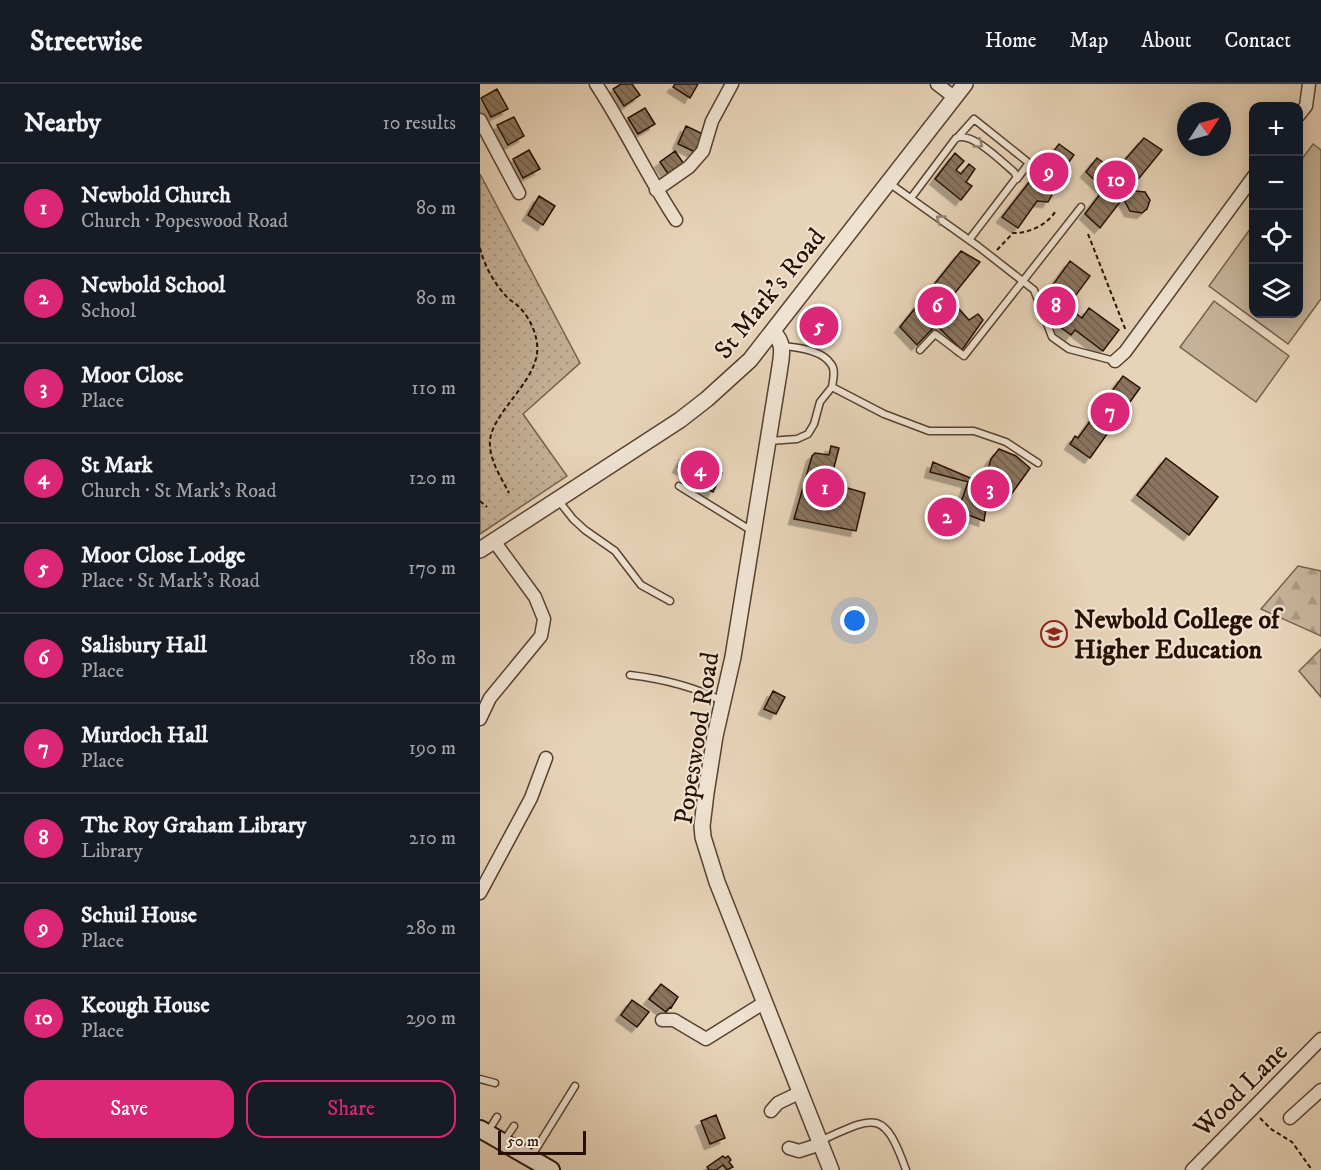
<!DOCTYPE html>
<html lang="en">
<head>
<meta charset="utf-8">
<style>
	:root { --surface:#171b24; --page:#242831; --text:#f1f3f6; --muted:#9ea1a6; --line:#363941; --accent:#db2777 }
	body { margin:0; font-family:"IM FELL DW Pica",serif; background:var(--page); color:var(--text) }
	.controls { position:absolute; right:18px; top:18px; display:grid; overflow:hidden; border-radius:12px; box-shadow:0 3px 15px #0003 }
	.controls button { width:54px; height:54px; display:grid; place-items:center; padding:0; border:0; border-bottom:2px solid var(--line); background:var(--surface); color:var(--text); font:30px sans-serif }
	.compass { position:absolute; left:697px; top:18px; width:54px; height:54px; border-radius:50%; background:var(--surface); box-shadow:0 3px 15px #0003; rotate:54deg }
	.scale { position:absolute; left:18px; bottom:15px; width:88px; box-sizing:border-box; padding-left:6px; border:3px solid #271003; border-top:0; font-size:16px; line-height:21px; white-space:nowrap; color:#271003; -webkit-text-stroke:4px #efe2d1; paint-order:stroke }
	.you { position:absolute; left:375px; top:537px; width:21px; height:21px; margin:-15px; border:4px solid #fff; border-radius:50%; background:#1a73e8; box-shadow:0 0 0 9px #1a73e833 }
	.badge { display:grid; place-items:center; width:39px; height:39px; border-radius:50%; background:var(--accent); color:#fff; font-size:20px; font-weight:700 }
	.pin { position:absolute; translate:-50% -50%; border:3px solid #fff; box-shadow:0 2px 6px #0006 }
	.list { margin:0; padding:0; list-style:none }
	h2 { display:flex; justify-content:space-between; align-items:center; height:78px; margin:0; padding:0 24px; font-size:26px }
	h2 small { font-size:20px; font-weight:400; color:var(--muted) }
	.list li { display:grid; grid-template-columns:39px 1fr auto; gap:18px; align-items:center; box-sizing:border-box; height:90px; padding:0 24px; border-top:2px solid var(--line) }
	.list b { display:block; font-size:22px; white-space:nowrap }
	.list p { margin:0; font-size:20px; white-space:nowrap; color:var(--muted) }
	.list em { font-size:20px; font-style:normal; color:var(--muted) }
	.actions { display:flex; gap:12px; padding:18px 24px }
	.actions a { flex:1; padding:14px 0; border:2px solid var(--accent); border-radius:18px; text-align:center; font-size:21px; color:var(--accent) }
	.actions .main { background:var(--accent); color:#fff }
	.icon { flex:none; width:33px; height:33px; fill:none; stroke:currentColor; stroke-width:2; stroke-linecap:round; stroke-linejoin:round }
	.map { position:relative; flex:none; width:841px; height:1086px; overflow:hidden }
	header { display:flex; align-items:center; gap:36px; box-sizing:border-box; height:84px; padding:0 30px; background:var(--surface); border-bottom:2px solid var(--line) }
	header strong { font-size:28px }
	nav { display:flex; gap:33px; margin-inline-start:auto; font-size:21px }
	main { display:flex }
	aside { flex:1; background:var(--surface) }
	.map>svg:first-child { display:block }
</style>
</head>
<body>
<header>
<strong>Streetwise</strong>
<nav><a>Home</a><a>Map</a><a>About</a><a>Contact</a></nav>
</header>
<main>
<aside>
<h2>Nearby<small>10 results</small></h2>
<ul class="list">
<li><span class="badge">1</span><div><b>Newbold Church</b><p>Church · Popeswood Road</p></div><em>80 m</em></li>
<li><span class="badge">2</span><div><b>Newbold School</b><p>School</p></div><em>80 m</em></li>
<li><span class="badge">3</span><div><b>Moor Close</b><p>Place</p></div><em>110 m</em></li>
<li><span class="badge">4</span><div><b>St Mark</b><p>Church · St Mark's Road</p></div><em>120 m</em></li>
<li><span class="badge">5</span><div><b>Moor Close Lodge</b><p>Place · St Mark's Road</p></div><em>170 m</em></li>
<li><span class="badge">6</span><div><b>Salisbury Hall</b><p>Place</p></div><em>180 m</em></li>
<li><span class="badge">7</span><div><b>Murdoch Hall</b><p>Place</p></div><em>190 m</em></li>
<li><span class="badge">8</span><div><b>The Roy Graham Library</b><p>Library</p></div><em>210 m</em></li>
<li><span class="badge">9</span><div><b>Schuil House</b><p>Place</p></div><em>280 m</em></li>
<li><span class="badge">10</span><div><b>Keough House</b><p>Place</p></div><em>290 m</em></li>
</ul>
<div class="actions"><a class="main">Save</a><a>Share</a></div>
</aside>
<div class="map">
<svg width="841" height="1086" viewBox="0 0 841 1086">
	<defs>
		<pattern id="grass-dots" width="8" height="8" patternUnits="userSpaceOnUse" patternTransform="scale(1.5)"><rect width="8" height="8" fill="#c6b299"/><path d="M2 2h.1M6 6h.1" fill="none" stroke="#aa9882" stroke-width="1.8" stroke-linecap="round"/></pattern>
		<pattern id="forest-firs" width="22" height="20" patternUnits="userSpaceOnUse" patternTransform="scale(1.5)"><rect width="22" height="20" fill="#c6b299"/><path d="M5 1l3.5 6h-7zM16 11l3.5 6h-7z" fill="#aa9882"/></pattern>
		<pattern id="building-back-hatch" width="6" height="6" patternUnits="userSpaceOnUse" patternTransform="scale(1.5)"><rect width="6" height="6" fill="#8b7561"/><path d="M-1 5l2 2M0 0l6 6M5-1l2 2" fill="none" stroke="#725f4e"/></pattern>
		<filter id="shadow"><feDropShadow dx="-5.5" dy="5.5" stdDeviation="0" flood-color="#0004"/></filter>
	</defs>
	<rect width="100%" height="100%" fill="#e7d3b8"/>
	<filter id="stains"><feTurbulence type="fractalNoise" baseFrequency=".00333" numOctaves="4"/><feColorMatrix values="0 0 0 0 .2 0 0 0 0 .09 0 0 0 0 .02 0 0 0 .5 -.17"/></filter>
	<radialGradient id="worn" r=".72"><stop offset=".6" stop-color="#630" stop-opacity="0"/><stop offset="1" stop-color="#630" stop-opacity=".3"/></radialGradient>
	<!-- grass -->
	<path fill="url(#grass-dots)" stroke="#76614e" stroke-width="1.5" d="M 0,90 L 100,279 L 43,330 L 87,392 L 0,450 Z"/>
	<!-- forest -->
	<path fill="url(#forest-firs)" stroke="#76614e" stroke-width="1.5" d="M 818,482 L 841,487 L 841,552 L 781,525 Z
		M 841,565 L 841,613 L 819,587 Z"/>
	<!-- park -->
	<path fill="#c6b299" stroke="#76614e" stroke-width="1.5" d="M 833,60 L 841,66 L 841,215 L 808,260 L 729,202 L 773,141 L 774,230 L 818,230 L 819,79 Z
		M 734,217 L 809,272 L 776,318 L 700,263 Z"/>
	<!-- building -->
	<path fill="url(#building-back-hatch)" stroke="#271003" stroke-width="1.5" filter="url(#shadow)" d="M 141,0 L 152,0 L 160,11 L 144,22 L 133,5 Z
		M 195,0 L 218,0 L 210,14 L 193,3 Z
		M 17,5 L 28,25 L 11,33 L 1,14 Z
		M 165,24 L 175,40 L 158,50 L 148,34 Z
		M 34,33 L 44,52 L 28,61 L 17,41 Z
		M 206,42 L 223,50 L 215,68 L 198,60 Z
		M 664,54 L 682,66 L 651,104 L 655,107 L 665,108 L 670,116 L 667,125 L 662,129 L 650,127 L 643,114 L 620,144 L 605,130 L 624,105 L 606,88 L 617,74 L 635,87 Z
		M 579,60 L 594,71 L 569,105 L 572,111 L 568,118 L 557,117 L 538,144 L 522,133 Z
		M 49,66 L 60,85 L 43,94 L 33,75 Z
		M 195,67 L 206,83 L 191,94 L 180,78 Z
		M 475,69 L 484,77 L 476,86 L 481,90 L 489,80 L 495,85 L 486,98 L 492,102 L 481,116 L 455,95 Z
		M 59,112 L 75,122 L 63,141 L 48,131 Z
		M 481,167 L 500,178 L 470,215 L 489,236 L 498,230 L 503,236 L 482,266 L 456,241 L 437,261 L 420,243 Z
		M 590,177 L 610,192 L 587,223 L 602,234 L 609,224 L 639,246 L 623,267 L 595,246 L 591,251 L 579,242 L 584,236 L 560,219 Z
		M 340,233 L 346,237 L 340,247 L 343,249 L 340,254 L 337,252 L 335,256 L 329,252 Z
		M 643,292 L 660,304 L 610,374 L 590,360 L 595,352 L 598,354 Z
		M 351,362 L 359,364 L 350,399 L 385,409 L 376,447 L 314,435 L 332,372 L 335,369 L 349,371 Z
		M 519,365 L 536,372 L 550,384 L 525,419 L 508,412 L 504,437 L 478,427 L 488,398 L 450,388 L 453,378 L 495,396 L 505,397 L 511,375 Z
		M 205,370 L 242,389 L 233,408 L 219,401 L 222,396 L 198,383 Z
		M 686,374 L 738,413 L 709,451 L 657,411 Z
		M 293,607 L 305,613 L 296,630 L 284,625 Z
		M 181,900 L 198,913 L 191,924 L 190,923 L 186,928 L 169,915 Z
		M 152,916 L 169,928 L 157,943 L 141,931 Z
		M 236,1031 L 245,1054 L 230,1060 L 221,1037 Z
		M 243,1072 L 245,1074 L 248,1072 L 251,1076 L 249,1078 L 253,1083 L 247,1086 L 243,1081 L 236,1086 L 229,1086 L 227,1083 Z"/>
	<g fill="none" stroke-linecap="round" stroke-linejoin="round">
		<defs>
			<path id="service" d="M 477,54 L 494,35 L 549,79 L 537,95
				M 409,99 L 499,163 L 554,206 L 572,253 L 589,265 L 635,277
				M 431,114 L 476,54 C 492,47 522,78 534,88 L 537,93 L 489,156
				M 302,262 C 317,263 342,266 351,280 C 356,286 353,296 352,303 L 404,330 L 449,347 L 494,347 L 526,358 L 558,379
				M 440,266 L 455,250 L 484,272 L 601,123
				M 289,357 L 317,355 L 328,350 L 334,340 L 340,318 L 352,303
				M 199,402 L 272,447
				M 78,416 L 93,435 L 105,446 L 135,467 L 161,501 L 190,517
				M 150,591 C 183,595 213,602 242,617
				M 0,995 L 15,999
				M 7,1049 L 17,1033
				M 340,1057 C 395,1032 404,1024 426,1086
				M 23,1058 L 34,1042
				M 51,1073 L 95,1002"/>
			<path id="minor" d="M 116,0 C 145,44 167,92 196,136
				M 457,0 L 474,13
				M 818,32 L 826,22 L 829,0
				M 0,36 L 39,109
				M 176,106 L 209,83 L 223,67 L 232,37 L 252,0
				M 635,277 L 645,268 L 774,92
				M 0,635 L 10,614 L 61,552 L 64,535 L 55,513 L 14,457
				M 0,809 L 51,714 L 66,674
				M 182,936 L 194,936 L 226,955 L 285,918
				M 291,1027 L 298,1019 L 321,1008
				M 810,1034 L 841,1006
				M 309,1064 L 319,1067 L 341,1060
				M 712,1086 L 841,955"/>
			<path id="tertiary" d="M 293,248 C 306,260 301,273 299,289 L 253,573 L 235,652 L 226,709 L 222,742 L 223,753 L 237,798 L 351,1086
				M 0,466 L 200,336 L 227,315 L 270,276 L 485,0"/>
			<path id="secondary" d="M 0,1045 L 71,1086"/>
		</defs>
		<!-- service casing -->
		<use href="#service" stroke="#574130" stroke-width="9"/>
		<!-- minor casing -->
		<use href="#minor" stroke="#574130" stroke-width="15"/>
		<!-- tertiary casing -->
		<use href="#tertiary" stroke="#574130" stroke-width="18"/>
		<!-- secondary casing -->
		<use href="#secondary" stroke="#271003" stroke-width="20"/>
		<!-- path -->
		<path stroke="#271003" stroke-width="2" stroke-dasharray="4.5 3" stroke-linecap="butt" d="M 608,150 L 646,247
			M 0,164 C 4,181 14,199 26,212 C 30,217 36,219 40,224 C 51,235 59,254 57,270 C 52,303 7,333 10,362 C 11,379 22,395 29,409
			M 517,166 L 533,149 C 547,150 567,141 575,128
			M 0,417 L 7,423
			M 780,1034 L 791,1045 L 812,1058 L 832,1086"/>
		<!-- service -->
		<use href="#service" stroke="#efe2d1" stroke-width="6"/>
		<!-- minor -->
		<use href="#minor" stroke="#efe2d1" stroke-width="12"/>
		<!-- tertiary -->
		<use href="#tertiary" stroke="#efe2d1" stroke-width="15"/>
		<!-- secondary -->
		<use href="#secondary" stroke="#efe2d1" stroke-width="16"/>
	</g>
	<!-- one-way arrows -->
	<defs><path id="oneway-chevron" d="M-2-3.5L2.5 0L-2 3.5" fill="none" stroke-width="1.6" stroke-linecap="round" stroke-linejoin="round" transform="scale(1.5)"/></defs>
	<g stroke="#958474">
		<use href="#oneway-chevron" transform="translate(499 60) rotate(36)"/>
		<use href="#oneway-chevron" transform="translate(460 135) rotate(-144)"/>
	</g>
	<!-- icons -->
	<defs>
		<symbol id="university-ring" viewBox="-11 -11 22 22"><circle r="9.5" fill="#efe2d1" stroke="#8f2418" stroke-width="1.5"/><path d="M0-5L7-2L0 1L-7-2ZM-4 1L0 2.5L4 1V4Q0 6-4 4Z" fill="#8f2418"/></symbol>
	</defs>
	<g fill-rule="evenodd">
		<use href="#university-ring" x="559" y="535" width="30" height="30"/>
	</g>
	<g text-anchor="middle" stroke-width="4.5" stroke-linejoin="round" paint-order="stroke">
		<!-- street labels -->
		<g font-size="26" fill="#271003" stroke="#efe2d1">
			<text transform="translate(289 209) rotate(-51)" y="9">St Mark's Road</text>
			<text transform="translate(216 654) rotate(-81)" y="9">Popeswood Road</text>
			<text transform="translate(760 1005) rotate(-45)" y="9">Wood Lane</text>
		</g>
		<!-- poi labels -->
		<g font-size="26" font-weight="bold" fill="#271003" stroke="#efe2d1" text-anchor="start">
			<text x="594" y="544">Newbold College of<tspan x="594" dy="30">Higher Education</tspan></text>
		</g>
	</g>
	<rect width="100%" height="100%" filter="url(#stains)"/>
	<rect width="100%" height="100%" fill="url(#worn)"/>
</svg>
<div class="controls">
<button>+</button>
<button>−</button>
<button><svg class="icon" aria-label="locate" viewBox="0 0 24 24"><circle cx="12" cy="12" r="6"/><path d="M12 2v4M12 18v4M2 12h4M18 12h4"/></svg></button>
<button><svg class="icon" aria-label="layers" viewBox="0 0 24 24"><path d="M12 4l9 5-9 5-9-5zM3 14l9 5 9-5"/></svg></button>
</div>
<svg class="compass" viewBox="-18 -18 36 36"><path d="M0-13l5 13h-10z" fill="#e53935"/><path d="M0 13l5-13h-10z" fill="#9ea1a6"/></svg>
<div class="scale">50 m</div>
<div class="you"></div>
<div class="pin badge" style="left:345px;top:404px">1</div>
<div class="pin badge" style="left:467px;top:433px">2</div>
<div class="pin badge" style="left:510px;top:405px">3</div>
<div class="pin badge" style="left:220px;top:386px">4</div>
<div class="pin badge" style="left:339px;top:242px">5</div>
<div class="pin badge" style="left:457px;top:222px">6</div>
<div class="pin badge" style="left:630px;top:328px">7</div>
<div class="pin badge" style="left:576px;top:222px">8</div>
<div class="pin badge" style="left:569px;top:88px">9</div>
<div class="pin badge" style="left:636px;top:96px">10</div>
</div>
</main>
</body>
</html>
